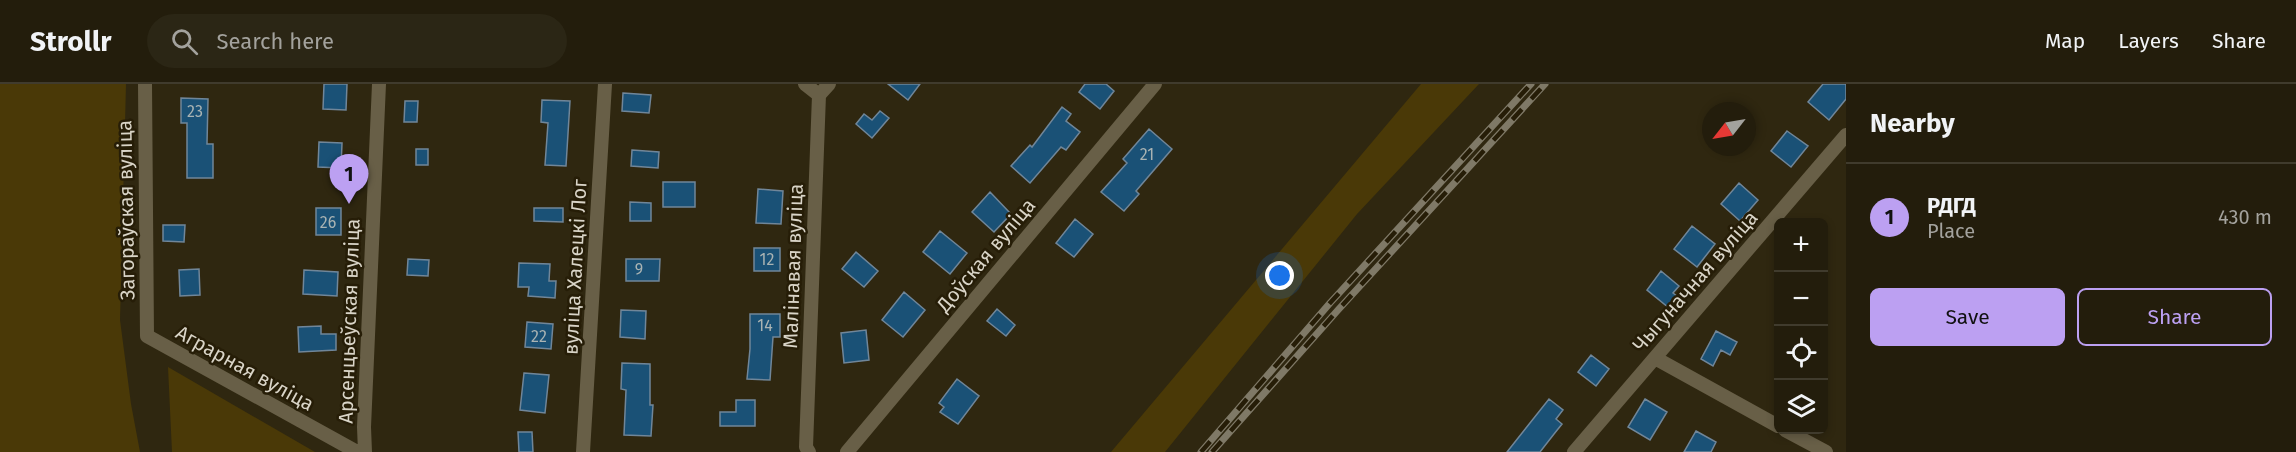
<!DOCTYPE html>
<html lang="en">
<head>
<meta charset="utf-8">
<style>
	:root { --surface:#231d0c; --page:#2b2615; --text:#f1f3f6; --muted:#a3a29d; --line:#403b2d; --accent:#bca0f2 }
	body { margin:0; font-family:"Fira Sans",sans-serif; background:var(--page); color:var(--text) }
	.controls { position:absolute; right:18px; bottom:18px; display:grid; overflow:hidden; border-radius:9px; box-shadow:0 3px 9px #0003 }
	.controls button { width:54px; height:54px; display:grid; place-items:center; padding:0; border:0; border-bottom:2px solid var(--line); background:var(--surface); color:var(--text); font:30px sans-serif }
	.compass { position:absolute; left:1702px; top:18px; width:54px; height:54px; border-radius:50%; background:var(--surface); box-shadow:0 3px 9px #0003; rotate:239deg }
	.you { position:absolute; left:1280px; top:192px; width:21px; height:21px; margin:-15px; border:4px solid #fff; border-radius:50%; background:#1a73e8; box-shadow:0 0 0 9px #1a73e833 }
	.badge { display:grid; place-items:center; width:39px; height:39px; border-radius:50%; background:var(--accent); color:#111; font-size:20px; font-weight:700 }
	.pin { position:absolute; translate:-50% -50px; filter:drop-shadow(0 2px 3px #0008) }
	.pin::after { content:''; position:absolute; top:32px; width:21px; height:18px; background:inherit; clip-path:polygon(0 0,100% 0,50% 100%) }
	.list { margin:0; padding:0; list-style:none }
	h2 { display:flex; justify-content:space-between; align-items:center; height:78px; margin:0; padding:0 24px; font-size:26px }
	h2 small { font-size:20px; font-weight:400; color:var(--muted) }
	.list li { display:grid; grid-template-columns:39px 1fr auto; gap:18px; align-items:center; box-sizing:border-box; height:108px; padding:0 24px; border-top:2px solid var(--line) }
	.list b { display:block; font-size:22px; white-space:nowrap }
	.list p { margin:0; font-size:20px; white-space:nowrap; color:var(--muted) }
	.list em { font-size:20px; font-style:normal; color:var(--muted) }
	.actions { display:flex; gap:12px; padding:18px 24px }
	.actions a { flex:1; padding:14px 0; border:2px solid var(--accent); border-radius:9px; text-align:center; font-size:21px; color:var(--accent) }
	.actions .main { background:var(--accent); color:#111 }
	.icon { flex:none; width:33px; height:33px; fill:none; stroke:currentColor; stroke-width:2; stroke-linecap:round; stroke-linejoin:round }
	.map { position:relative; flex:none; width:1846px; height:368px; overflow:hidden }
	header { display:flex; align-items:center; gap:36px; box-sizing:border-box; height:84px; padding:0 30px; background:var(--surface); border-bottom:2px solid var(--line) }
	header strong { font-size:28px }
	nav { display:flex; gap:33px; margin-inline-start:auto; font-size:21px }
	.search { width:420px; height:54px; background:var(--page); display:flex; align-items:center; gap:15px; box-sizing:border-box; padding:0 21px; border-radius:33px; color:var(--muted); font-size:22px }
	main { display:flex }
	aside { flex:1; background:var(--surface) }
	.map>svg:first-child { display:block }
</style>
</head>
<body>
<header>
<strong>Strollr</strong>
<div class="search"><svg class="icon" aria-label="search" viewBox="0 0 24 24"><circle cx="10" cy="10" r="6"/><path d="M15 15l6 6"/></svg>Search here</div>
<nav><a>Map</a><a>Layers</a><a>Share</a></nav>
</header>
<main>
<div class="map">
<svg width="1846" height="368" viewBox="0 0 1846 368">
	<rect width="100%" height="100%" fill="#2f2710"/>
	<!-- green -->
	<path fill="#4a3907" d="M 0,0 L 126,0 L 120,236 L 131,320 L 140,368 L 0,368 Z
		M 1421,0 L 1479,0 L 1357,130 L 1165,368 L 1111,368 Z
		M 168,283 L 315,368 L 172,368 Z"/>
	<!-- building -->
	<path fill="#1a5176" stroke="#708699" stroke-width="1.5" d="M 324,0 L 347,0 L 346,26 L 323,25 Z
		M 888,0 L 920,0 L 908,16 Z
		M 1085,0 L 1106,0 L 1114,7 L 1100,25 L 1079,8 Z
		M 1823,0 L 1846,0 L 1846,15 L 1829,36 L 1808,18 Z
		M 623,9 L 651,11 L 649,29 L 622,27 Z
		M 181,14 L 208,15 L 207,60 L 213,60 L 213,94 L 187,94 L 187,39 L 181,39 Z
		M 542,16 L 570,17 L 566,82 L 545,81 L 548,39 L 541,38 Z
		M 405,17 L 418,17 L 417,38 L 404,38 Z
		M 1062,23 L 1071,30 L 1066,37 L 1080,48 L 1066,66 L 1061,63 L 1030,99 L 1011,82 L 1030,61 L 1032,63 Z
		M 880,27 L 889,34 L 872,54 L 856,40 L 864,30 L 872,36 Z
		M 1149,45 L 1172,65 L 1136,107 L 1139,110 L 1124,127 L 1101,108 L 1127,79 L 1123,75 Z
		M 1787,47 L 1808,62 L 1791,83 L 1771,67 Z
		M 319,58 L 342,59 L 341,84 L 318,83 Z
		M 416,65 L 428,65 L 428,81 L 416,81 Z
		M 632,66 L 659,68 L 658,84 L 631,82 Z
		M 663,98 L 695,98 L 695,123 L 663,123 Z
		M 1739,99 L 1758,116 L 1740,137 L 1721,120 Z
		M 758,105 L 783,107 L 781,140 L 756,139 Z
		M 990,108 L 1011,130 L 994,148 L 972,128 Z
		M 630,118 L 651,119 L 651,137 L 630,137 Z
		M 316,124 L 341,124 L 341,151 L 316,151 Z
		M 534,124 L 563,124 L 563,138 L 534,137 Z
		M 1075,135 L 1093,150 L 1074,173 L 1056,159 Z
		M 163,141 L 185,141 L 184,158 L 163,157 Z
		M 1692,142 L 1715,160 L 1697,183 L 1674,165 Z
		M 940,147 L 967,169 L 950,190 L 923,168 Z
		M 754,164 L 780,164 L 780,187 L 754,187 Z
		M 856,168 L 878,187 L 864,203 L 842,185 Z
		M 408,175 L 429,176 L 428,192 L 407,191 Z
		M 626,175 L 660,175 L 659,197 L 626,197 Z
		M 519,179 L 550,180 L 549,197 L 556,197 L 555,214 L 528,212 L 529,203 L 518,203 Z
		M 199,185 L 200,211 L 180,212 L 179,186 Z
		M 304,186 L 338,188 L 337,212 L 303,210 Z
		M 1661,187 L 1679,202 L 1673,209 L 1678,213 L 1669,224 L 1647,206 Z
		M 904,208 L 925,226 L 903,253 L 882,236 Z
		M 997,225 L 1015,241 L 1006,252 L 987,237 Z
		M 621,226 L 646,227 L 645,255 L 620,253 Z
		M 750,230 L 780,230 L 780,253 L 773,253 L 770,296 L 747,295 L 750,265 Z
		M 527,238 L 553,240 L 551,265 L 525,263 Z
		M 321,242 L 321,250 L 336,250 L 336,266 L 299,268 L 298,243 Z
		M 866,246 L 869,276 L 844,279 L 841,249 Z
		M 1716,247 L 1737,258 L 1730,271 L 1721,266 L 1713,282 L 1701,275 Z
		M 1591,271 L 1609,285 L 1596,302 L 1578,288 Z
		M 622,279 L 650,280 L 650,321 L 653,321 L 651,352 L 624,351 L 626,306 L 621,305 Z
		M 524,289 L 549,291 L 545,329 L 520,326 Z
		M 957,295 L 979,312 L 958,340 L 940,328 L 944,323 L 939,319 Z
		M 1549,315 L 1563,326 L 1556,335 L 1562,340 L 1554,350 L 1540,368 L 1507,368 Z
		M 1645,315 L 1667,328 L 1650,356 L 1628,343 Z
		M 736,316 L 755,316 L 755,342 L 720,342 L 720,328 L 736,328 Z
		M 1696,347 L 1716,358 L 1711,368 L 1684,368 Z
		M 518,348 L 532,348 L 533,368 L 519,368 Z"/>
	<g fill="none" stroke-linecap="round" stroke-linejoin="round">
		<!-- street -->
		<path stroke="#685f47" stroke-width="14" d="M 145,0 L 147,252 L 357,368
			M 805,0 L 819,11
			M 1655,274 L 1778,342
			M 1785,346 L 1826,368
			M 365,368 L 364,343 L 379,0
			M 583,368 L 605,0
			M 809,368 L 806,363 L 819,11 L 829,0
			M 847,368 L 1155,0
			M 1574,368 L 1846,51"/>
		<defs>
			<path id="rail" d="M 1201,368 L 1330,219 L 1531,0
				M 1212,368 L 1338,226 L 1545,0"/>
		</defs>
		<!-- rail casing -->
		<use href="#rail" stroke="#7f7967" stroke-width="7"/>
		<!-- rail -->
		<use href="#rail" stroke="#261d07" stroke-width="4.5" stroke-dasharray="14" stroke-linecap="butt"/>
	</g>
	<g text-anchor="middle" stroke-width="5" stroke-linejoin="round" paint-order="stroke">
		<!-- number labels -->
		<g font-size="16" fill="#a9b3b3">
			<text x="195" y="33">23</text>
			<text x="1147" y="76">21</text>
			<text x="328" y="144">26</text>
			<text x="767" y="181">12</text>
			<text x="639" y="191">9</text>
			<text x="765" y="247">14</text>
			<text x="539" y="258">22</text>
		</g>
		<!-- street labels -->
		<g font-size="20" fill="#d9d4c7" stroke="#261d07">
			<text transform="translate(126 126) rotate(-91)" y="7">Загораўская вуліца</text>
			<text transform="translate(986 171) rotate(-50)" y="7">Доўская вуліца</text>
			<text transform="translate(793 182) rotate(-88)" y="7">Малінавая вуліца</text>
			<text transform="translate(575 183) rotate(-87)" y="7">вуліца Халецкі Лог</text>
			<text transform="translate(1695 197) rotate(-49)" y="7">Чыгуначная вуліца</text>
			<text transform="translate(349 237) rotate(-88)" y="7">Арсенцьеўская вуліца</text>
			<text transform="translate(245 284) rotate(29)" y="7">Аграрная вуліца</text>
		</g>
	</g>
</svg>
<div class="controls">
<button>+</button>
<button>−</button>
<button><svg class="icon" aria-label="locate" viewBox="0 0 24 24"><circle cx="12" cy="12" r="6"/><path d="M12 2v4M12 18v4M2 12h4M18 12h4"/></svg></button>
<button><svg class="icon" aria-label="layers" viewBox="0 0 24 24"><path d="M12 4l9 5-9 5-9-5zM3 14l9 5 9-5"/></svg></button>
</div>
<svg class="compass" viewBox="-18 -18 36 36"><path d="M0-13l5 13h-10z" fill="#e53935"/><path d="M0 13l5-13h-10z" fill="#a3a29d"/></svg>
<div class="you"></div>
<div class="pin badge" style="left:349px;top:120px">1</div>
</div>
<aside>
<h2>Nearby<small></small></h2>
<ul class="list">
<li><span class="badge">1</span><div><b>РДГД</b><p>Place</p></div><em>430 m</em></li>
</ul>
<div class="actions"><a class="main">Save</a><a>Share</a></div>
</aside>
</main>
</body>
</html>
